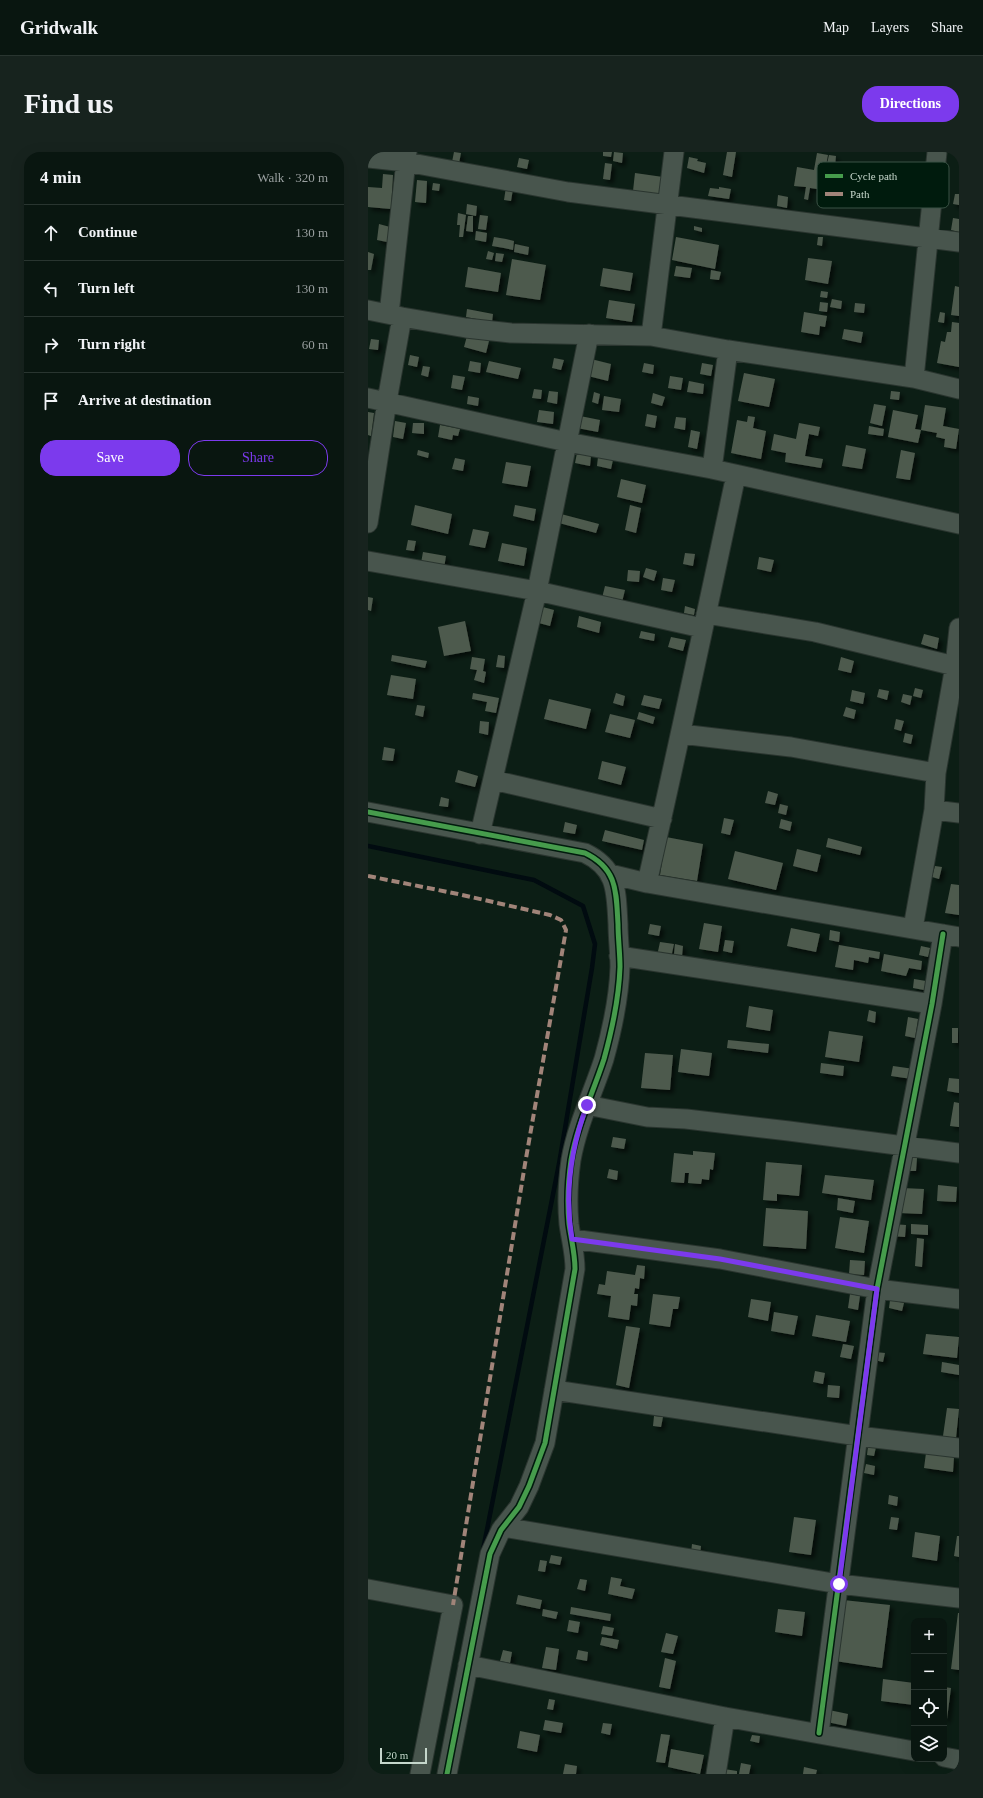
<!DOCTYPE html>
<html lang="en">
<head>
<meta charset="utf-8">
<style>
	:root { --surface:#091610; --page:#17231e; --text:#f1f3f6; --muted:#999f9f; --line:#293530; --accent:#7c3aed }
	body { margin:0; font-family:"Times New Roman",serif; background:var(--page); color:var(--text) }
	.controls { position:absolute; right:12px; bottom:12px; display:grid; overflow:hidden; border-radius:8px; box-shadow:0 4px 16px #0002 }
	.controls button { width:36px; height:36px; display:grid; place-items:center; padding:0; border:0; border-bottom:1px solid var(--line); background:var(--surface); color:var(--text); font:20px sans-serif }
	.scale { position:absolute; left:12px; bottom:10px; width:47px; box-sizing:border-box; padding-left:4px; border:2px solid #c5d6cb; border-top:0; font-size:11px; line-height:14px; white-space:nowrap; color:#c5d6cb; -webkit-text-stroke:3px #001b0d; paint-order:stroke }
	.stop { position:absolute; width:12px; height:12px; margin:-9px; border:3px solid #7c3aed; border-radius:50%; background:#fff }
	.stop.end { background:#7c3aed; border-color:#fff; box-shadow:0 1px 4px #0008 }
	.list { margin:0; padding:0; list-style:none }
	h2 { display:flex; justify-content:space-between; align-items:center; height:52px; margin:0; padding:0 16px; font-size:17px }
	h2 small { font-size:13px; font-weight:400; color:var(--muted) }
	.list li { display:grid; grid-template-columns:26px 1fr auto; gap:12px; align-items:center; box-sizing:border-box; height:56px; padding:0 16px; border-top:1px solid var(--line) }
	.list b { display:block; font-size:15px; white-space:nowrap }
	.list em { font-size:13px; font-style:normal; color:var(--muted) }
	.actions { display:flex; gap:8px; padding:12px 16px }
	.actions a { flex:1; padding:9px 0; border:1px solid var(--accent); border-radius:16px; text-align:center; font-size:14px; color:var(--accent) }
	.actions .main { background:var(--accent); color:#fff }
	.icon { flex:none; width:22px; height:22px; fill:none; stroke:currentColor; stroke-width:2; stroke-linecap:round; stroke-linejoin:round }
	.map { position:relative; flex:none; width:591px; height:1622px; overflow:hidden; border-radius:16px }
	header { display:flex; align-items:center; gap:24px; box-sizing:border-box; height:56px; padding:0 20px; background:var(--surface); border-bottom:1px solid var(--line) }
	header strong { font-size:19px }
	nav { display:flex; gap:22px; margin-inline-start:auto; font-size:14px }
	.intro { display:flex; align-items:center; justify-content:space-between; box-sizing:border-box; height:96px; padding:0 24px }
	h1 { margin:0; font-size:28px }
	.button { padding:10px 18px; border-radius:16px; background:var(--accent); color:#fff; font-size:14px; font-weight:700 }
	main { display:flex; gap:24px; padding:0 24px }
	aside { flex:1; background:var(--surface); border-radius:16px; box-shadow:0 4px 16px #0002 }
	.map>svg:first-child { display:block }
</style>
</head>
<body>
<header>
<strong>Gridwalk</strong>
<nav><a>Map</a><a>Layers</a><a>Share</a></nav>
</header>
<div class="intro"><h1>Find us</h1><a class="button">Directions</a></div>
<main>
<aside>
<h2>4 min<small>Walk · 320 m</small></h2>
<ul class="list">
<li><svg class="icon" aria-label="ahead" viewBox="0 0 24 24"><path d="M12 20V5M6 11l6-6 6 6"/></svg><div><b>Continue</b></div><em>130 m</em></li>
<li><svg class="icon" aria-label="left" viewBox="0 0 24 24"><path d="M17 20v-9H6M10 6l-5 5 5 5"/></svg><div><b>Turn left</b></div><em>130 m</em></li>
<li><svg class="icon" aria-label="right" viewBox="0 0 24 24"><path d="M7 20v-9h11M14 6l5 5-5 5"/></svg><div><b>Turn right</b></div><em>60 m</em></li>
<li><svg class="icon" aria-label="arrive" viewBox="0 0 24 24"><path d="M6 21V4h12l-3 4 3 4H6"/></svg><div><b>Arrive at destination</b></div></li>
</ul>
<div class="actions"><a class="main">Save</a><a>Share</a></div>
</aside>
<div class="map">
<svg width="591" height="1622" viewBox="0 0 591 1622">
	<defs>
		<filter id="shadow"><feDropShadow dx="3.5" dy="3.5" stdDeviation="2" flood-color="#0009"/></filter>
	</defs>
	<rect width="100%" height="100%" fill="#0c1e15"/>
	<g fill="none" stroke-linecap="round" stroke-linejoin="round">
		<!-- stream -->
		<path stroke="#010b10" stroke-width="4.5" d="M 0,694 L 166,728 L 215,754 L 227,792 L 224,816 L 191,1012 L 115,1398"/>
	</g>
	<!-- building -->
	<path fill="#4e5a4d" filter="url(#shadow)" d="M 86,0 L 93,1 L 91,11 L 84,10 Z
		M 235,0 L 244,0 L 243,5 L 235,4 Z
		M 246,0 L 255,1 L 254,11 L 245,9 Z
		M 359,0 L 368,0 L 364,25 L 355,23 Z
		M 449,1 L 460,3 L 455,29 L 450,28 L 449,37 L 442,36 L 440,48 L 436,47 L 438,35 L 426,34 L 429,15 L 446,18 Z
		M 461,3 L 468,4 L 467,14 L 459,12 Z
		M 321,5 L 330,7 L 329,9 L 338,11 L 336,21 L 319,16 Z
		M 151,6 L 161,8 L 159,17 L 149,15 Z
		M 237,11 L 244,12 L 242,28 L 235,27 Z
		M 267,21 L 295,25 L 292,42 L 265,39 Z
		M 15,22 L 25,23 L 23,57 L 0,55 L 0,35 L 14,36 Z
		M 49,28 L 59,29 L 58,51 L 47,50 Z
		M 65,31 L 72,32 L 71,39 L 64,38 Z
		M 138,35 L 145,37 L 143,49 L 136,48 Z
		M 351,35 L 363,37 L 361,47 L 340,44 L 342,36 L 351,37 Z
		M 587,42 L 591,42 L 591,53 L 585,52 Z
		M 410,43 L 420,45 L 419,56 L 409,54 Z
		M 99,52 L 109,54 L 108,64 L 98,62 Z
		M 90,61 L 98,63 L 95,85 L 91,85 L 92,73 L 89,73 Z
		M 112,63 L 120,64 L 118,78 L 110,77 Z
		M 100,64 L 105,64 L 105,80 L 98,79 Z
		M 585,66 L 591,67 L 591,80 L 583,78 Z
		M 11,72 L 22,75 L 19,90 L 9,88 Z
		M 326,74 L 334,76 L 334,80 L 326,78 Z
		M 108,79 L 119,81 L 118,90 L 107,88 Z
		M 126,85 L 138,87 L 136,96 L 124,94 Z
		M 308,85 L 351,93 L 347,117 L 304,108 Z
		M 450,85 L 455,85 L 454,94 L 449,93 Z
		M 138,87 L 146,89 L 145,98 L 136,96 Z
		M 147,92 L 161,95 L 160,103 L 146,100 Z
		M 120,99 L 126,101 L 124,108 L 118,107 Z
		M 0,100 L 6,102 L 3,118 L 0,118 Z
		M 128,101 L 136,102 L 134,110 L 127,109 Z
		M 440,106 L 464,109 L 460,132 L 437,128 Z
		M 144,107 L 178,113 L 172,148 L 138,143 Z
		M 308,114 L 324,116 L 322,126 L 306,124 Z
		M 100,115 L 133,121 L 130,140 L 97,135 Z
		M 235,116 L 265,121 L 262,139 L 232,134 Z
		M 343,118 L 353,120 L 351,128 L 342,127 Z
		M 587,134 L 591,135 L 591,164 L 583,163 Z
		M 453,139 L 460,140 L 459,146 L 452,145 Z
		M 464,147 L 474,149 L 473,157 L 462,155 Z
		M 241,148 L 267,152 L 264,170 L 238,166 Z
		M 452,150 L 460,151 L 459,160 L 451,159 Z
		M 487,151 L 497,152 L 496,161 L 486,160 Z
		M 99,157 L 125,162 L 124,170 L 98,165 Z
		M 436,160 L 459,164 L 457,175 L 452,174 L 451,183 L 433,180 Z
		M 572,160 L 577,161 L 576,171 L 570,170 Z
		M 584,170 L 591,171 L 591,215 L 569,211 L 573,189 L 577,190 L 579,180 L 583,180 Z
		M 476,177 L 495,180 L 493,191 L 474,187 Z
		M 99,184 L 121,189 L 118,201 L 96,195 Z
		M 3,187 L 11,188 L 10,198 L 1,197 Z
		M 42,203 L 51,205 L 49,215 L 40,213 Z
		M 186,206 L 196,208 L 193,218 L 184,216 Z
		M 223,207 L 243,212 L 240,229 L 220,224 Z
		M 102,209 L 113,211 L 112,221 L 100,219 Z
		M 121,209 L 153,216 L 150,227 L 118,220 Z
		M 276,211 L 286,213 L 285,222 L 274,220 Z
		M 334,211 L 345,213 L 343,224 L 332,222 Z
		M 55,214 L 62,215 L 60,225 L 53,223 Z
		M 376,221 L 407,227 L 401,255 L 370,249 Z
		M 85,223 L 97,225 L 94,238 L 83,236 Z
		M 302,224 L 315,226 L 313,238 L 300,236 Z
		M 321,229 L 336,232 L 335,242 L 319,240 Z
		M 166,237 L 174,238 L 173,247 L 164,246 Z
		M 181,239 L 190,240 L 189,252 L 179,250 Z
		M 523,239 L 532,240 L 531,248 L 522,247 Z
		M 226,240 L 232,242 L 230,252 L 224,250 Z
		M 285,241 L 297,245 L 294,254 L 283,251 Z
		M 100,244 L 111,246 L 110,254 L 99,252 Z
		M 236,244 L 253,247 L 251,260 L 234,258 Z
		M 506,252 L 518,254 L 514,274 L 502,271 Z
		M 557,253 L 578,256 L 575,274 L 591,277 L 588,297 L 576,295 L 577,287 L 568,285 L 569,281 L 553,278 Z
		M 171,258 L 186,260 L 185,272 L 169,270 Z
		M 525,258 L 550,263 L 547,277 L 553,278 L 550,291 L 520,285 Z
		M 0,260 L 6,261 L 3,284 L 0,283 Z
		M 279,262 L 289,264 L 287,276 L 277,274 Z
		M 212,264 L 232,268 L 230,280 L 209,276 Z
		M 380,264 L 387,265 L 385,276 L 398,279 L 393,307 L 363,301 L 369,268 L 379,270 Z
		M 308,265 L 318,266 L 317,278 L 306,276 Z
		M 27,269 L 38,271 L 35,287 L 25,285 Z
		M 45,271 L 56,271 L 56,282 L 44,281 Z
		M 431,271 L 452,275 L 450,284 L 441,282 L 437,304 L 455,307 L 453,316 L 417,310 L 418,301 L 403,298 L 406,282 L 428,287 Z
		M 72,273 L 92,277 L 90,284 L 85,283 L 84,288 L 70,285 Z
		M 501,274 L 516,277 L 515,284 L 500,282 Z
		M 323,278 L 332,280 L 329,297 L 320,295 Z
		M 478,293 L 498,297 L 494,317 L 474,314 Z
		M 50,298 L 61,301 L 60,306 L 49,303 Z
		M 533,298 L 547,301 L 542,328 L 528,326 Z
		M 209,301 L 223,304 L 222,314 L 207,311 Z
		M 230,305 L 245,308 L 243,317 L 229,314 Z
		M 87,306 L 97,308 L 95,319 L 84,317 Z
		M 138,310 L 163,314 L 159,335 L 134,331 Z
		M 253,327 L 278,333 L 274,351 L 249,345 Z
		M 47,353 L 84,362 L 80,382 L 43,373 Z
		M 147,353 L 168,357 L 166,369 L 145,364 Z
		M 262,353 L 273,356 L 268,381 L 257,378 Z
		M 193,362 L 231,372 L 228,381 L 191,371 Z
		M 105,377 L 121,380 L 117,396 L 101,393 Z
		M 40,388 L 48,389 L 46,399 L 38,398 Z
		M 134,391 L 159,396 L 156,414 L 130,409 Z
		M 55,400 L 78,404 L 76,416 L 53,411 Z
		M 317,401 L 327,402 L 325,414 L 315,412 Z
		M 391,405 L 406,408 L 403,420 L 389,417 Z
		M 278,416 L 289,419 L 286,429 L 275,425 Z
		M 260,418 L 272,419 L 271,430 L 259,429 Z
		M 295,426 L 307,428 L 304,440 L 293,438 Z
		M 237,434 L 257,438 L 254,450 L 234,446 Z
		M 0,445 L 5,446 L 3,459 L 0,458 Z
		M 171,454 L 186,458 L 182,474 L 167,470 Z
		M 317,454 L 327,457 L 326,463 L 316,461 Z
		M 211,464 L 233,470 L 231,481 L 209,475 Z
		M 97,469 L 103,499 L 76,504 L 70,475 Z
		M 273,479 L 287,482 L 286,489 L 271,486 Z
		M 556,482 L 571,486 L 569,497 L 553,492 Z
		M 303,485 L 318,488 L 315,499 L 300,495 Z
		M 24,503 L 59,509 L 57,516 L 23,509 Z
		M 130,503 L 137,504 L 136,516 L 128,515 Z
		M 104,505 L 117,507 L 115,519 L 118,520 L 116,531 L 106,528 L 109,518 L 102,517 Z
		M 473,505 L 486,509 L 483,521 L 470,518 Z
		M 23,523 L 48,527 L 45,547 L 19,543 Z
		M 547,536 L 555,538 L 553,546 L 545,544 Z
		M 511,537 L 521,539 L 519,548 L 509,545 Z
		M 484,538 L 497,541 L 495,552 L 482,549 Z
		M 105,541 L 131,546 L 128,561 L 117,559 L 119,550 L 104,547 Z
		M 248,541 L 257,544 L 255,554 L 245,551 Z
		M 535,542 L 544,544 L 542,553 L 533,550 Z
		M 276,543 L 294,547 L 291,557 L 273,553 Z
		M 181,547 L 223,557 L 218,577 L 176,567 Z
		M 49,553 L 57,554 L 55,565 L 47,563 Z
		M 478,555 L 488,558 L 486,567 L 475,564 Z
		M 271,560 L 287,565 L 285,572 L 269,567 Z
		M 242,562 L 267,568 L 262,586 L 237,580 Z
		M 528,567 L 536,569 L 533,579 L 526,577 Z
		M 112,569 L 121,570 L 120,583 L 111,581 Z
		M 537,581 L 545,583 L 543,592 L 535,590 Z
		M 16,595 L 27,597 L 25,609 L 14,608 Z
		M 234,609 L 258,615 L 253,633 L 230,627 Z
		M 90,618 L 110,624 L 107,635 L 87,630 Z
		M 400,639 L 410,642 L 407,653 L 397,651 Z
		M 73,645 L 81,647 L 80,655 L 71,654 Z
		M 412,652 L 420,654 L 418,663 L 410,661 Z
		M 356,666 L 366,668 L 362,683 L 353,681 Z
		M 413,667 L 424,670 L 422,679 L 411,676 Z
		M 197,670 L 209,673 L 207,682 L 195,680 Z
		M 237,678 L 276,688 L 274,698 L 234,689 Z
		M 298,685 L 335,692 L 329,729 L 292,723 Z
		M 460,686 L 494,695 L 492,703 L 458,695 Z
		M 429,697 L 453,703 L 449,720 L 425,714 Z
		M 367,699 L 415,711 L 408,738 L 360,727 Z
		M 567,714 L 574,715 L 571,727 L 564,725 Z
		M 583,732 L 591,733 L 591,763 L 577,761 Z
		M 336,771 L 354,774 L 350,800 L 331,797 Z
		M 282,772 L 293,774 L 291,784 L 280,782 Z
		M 423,776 L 452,782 L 448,800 L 419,794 Z
		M 462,778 L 472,780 L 471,790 L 461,788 Z
		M 357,788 L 366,789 L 364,801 L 355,799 Z
		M 292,790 L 306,792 L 303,806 L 289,804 Z
		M 307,792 L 315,794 L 314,804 L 306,802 Z
		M 471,793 L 512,800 L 511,807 L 501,805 L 500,811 L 486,808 L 485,818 L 467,815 Z
		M 553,794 L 562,796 L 560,805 L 551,803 Z
		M 516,802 L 554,809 L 553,818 L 541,816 L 538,824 L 513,819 Z
		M 546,827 L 558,829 L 556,838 L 545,836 Z
		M 381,854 L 405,858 L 402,879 L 378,875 Z
		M 501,858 L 508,860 L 507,871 L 499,869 Z
		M 540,865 L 550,867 L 547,886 L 537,884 Z
		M 584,876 L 590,876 L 590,891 L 584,891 Z
		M 461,879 L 495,884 L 491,910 L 457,905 Z
		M 360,888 L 401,892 L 400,901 L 359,896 Z
		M 313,897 L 344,901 L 341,924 L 310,920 Z
		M 277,901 L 305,903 L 302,938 L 273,936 Z
		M 453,911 L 476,914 L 475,924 L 452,921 Z
		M 525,914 L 546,917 L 544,927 L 523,924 Z
		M 581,926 L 591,927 L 591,941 L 579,939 Z
		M 586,950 L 591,951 L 591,975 L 582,974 Z
		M 245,985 L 258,987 L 256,997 L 243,995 Z
		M 325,999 L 347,1001 L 345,1018 L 342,1017 L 341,1028 L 334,1027 L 333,1032 L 320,1031 L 321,1021 L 317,1021 L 316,1031 L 303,1030 L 306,1001 L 325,1003 Z
		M 539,1006 L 549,1006 L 548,1019 L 538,1019 Z
		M 398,1010 L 434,1013 L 431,1044 L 409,1042 L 409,1049 L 395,1048 Z
		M 241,1017 L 250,1019 L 249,1028 L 239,1026 Z
		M 457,1023 L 506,1028 L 503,1048 L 454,1041 Z
		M 570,1033 L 589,1035 L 588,1050 L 569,1049 Z
		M 534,1036 L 556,1037 L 554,1062 L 532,1061 Z
		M 470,1046 L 487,1049 L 485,1061 L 469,1058 Z
		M 398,1056 L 440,1059 L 438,1097 L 395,1094 Z
		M 472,1065 L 501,1069 L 496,1101 L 467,1096 Z
		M 524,1072 L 538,1073 L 537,1085 L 523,1084 Z
		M 543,1072 L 560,1073 L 560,1083 L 543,1082 Z
		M 549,1086 L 556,1087 L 554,1115 L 547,1114 Z
		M 482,1108 L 497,1109 L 496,1123 L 481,1122 Z
		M 269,1113 L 277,1114 L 276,1127 L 272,1126 L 271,1137 L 267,1136 L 266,1142 L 270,1142 L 269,1154 L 263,1153 L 261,1168 L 240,1165 L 243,1144 L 229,1142 L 231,1132 L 237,1133 L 239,1119 L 267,1123 Z
		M 285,1142 L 312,1145 L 310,1157 L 305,1157 L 302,1175 L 281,1172 Z
		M 482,1142 L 492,1144 L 490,1158 L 480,1156 Z
		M 383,1147 L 403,1150 L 400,1169 L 380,1165 Z
		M 522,1148 L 536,1151 L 534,1159 L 521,1156 Z
		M 406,1160 L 430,1164 L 426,1183 L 403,1179 Z
		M 448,1163 L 482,1169 L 478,1190 L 444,1184 Z
		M 258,1174 L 272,1176 L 261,1236 L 248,1233 Z
		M 558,1182 L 591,1185 L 589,1206 L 555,1202 Z
		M 475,1192 L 486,1194 L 483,1207 L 472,1205 Z
		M 507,1200 L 517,1201 L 515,1210 L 506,1208 Z
		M 574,1210 L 591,1213 L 591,1223 L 573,1220 Z
		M 447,1219 L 457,1221 L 455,1232 L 445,1230 Z
		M 460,1233 L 472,1234 L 471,1246 L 459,1245 Z
		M 579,1256 L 591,1257 L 588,1286 L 575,1284 Z
		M 286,1264 L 295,1265 L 293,1275 L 285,1274 Z
		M 500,1294 L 508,1295 L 506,1304 L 499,1303 Z
		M 558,1301 L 586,1305 L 585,1320 L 556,1316 Z
		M 498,1312 L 507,1314 L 506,1323 L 496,1321 Z
		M 521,1343 L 530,1345 L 529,1354 L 520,1352 Z
		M 426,1365 L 448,1368 L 443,1403 L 421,1400 Z
		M 523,1365 L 531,1366 L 529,1378 L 521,1377 Z
		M 547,1380 L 572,1384 L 569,1409 L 544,1405 Z
		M 589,1384 L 591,1384 L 591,1405 L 586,1404 Z
		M 324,1392 L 333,1394 L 332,1403 L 323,1401 Z
		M 183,1403 L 194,1405 L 192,1413 L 181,1411 Z
		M 172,1408 L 179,1409 L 177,1420 L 170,1419 Z
		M 243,1425 L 254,1427 L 252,1434 L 267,1437 L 264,1447 L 240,1442 Z
		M 212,1427 L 219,1428 L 217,1439 L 209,1437 Z
		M 150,1443 L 174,1448 L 172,1457 L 148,1452 Z
		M 475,1448 L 522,1453 L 514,1516 L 467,1509 Z
		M 203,1455 L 243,1462 L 242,1469 L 202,1462 Z
		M 175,1457 L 190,1460 L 188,1467 L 174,1464 Z
		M 410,1457 L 437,1460 L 434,1484 L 407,1480 Z
		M 590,1461 L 591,1461 L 591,1518 L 583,1517 Z
		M 201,1468 L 212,1470 L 210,1481 L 199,1479 Z
		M 235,1474 L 246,1476 L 244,1484 L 233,1482 Z
		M 298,1481 L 310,1484 L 305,1502 L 293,1500 Z
		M 234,1485 L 251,1488 L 249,1497 L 232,1493 Z
		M 178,1495 L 191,1497 L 188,1518 L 174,1516 Z
		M 135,1498 L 144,1500 L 142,1511 L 132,1509 Z
		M 210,1498 L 220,1500 L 219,1509 L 208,1507 Z
		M 297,1506 L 308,1509 L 302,1537 L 291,1535 Z
		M 515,1527 L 546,1531 L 546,1553 L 513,1549 Z
		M 576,1535 L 583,1536 L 579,1567 L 576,1567 Z
		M 181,1547 L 187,1548 L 185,1558 L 179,1557 Z
		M 461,1558 L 480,1562 L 478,1574 L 459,1570 Z
		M 177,1568 L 195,1571 L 193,1581 L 175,1578 Z
		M 235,1571 L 244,1572 L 242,1583 L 233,1581 Z
		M 152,1579 L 172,1583 L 169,1600 L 149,1596 Z
		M 293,1582 L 302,1583 L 297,1611 L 288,1610 Z
		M 384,1583 L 392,1584 L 391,1591 L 382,1589 Z
		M 303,1597 L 336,1603 L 332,1622 L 300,1615 Z
		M 373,1611 L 383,1613 L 381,1622 L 371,1622 Z
		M 197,1612 L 209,1614 L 208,1622 L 195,1622 Z
		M 436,1615 L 449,1618 L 448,1622 L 435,1622 Z
		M 356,1617 L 369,1619 L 369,1622 L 356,1622 Z"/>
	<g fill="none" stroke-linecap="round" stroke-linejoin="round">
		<defs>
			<path id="minor" d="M 0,6 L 38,10 L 200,40 L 591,90
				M 0,158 L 34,165 L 98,176 L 143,181 L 283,184 L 360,198 L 546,226 L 591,237
				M 21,162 L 39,0
				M 283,184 L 306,0
				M 546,226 L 569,0
				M 0,246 L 199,290 L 344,317 L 591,372
				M 344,317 L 360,198
				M 0,371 L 19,249 L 34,165
				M 0,409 L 169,439 L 334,476
				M 338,462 L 447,480 L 591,515
				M 313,582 L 423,595 L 568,621
				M 125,628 L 294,667
				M 566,658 L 591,661
				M 0,660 L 217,701 C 250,717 248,740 250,772 C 250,786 252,801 252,815 C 251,845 244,878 236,907 C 225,941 209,973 203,1008 C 200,1029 199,1051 201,1072 C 203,1087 207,1101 207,1117 L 177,1291 L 161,1334 L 151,1355 L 133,1378 L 122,1402 L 79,1622
				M 112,682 L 169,439 L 221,182
				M 242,722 L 279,731 L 591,785
				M 279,731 C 310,596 339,459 368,323
				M 545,776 L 566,658 L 568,621 L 587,514 L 591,476
				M 251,804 L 564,852
				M 219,953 L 279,965 L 318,967 L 421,979 L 591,1001
				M 204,1087 L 352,1107 L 509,1137 L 591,1147
				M 186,1238 L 490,1284 L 591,1296
				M 135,1375 L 471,1432 L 591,1446
				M 0,1437 L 85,1453 L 52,1622
				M 100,1513 L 357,1565 L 546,1599
				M 451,1581 L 509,1137 L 564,852 L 575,782
				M 576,1605 L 591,1608
				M 348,1622 L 357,1565"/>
		</defs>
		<!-- minor casing -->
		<use href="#minor" stroke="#2a352f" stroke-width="21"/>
		<!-- minor -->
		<use href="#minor" stroke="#48554d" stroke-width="19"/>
		<!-- quiet -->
		<path stroke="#a18479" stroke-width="4" stroke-dasharray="8 4" stroke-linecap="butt" d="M 0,724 L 90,742 L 182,763 L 193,768 L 198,778 L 157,1012 L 85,1453"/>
		<defs>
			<path id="cycleway" d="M 0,660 L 217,701 C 250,717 248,740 250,772 C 250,786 252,801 252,815 C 251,845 244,878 236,907 C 225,941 209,973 203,1008 C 200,1029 199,1051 201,1072 C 203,1087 207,1101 207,1117 L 177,1291 L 161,1334 L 151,1355 L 133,1378 L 122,1402 L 79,1622
				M 451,1581 L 509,1137 L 564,852 L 575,782"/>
		</defs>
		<!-- cycleway casing -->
		<use href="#cycleway" stroke="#001b0d" stroke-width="8"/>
		<!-- cycleway -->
		<use href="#cycleway" stroke="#469c4c" stroke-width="5"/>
	</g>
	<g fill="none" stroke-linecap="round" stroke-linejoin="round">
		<!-- route -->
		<path stroke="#7c3aed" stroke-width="5" d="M 219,953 C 203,996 196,1040 204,1087 L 352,1107 L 509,1137 L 471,1432"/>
	</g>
	<!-- legend -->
	<rect x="449" y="10" width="132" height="46" rx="6" fill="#001b0d" stroke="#3b5346" stroke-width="1"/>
	<rect x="457" y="22" width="18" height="4" fill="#469c4c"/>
	<rect x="457" y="40" width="18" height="4" fill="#a18479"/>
	<g font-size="11" fill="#c5d6cb">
		<text x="482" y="28">Cycle path</text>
		<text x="482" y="46">Path</text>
	</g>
</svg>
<div class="controls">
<button>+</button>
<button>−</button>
<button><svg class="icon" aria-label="locate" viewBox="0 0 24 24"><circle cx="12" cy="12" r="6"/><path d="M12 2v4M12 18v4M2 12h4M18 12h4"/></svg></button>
<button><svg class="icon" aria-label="layers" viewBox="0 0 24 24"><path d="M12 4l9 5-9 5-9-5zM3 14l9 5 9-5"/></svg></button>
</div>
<div class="scale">20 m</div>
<div class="stop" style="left:471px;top:1432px"></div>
<div class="stop end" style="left:219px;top:953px"></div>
</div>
</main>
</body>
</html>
